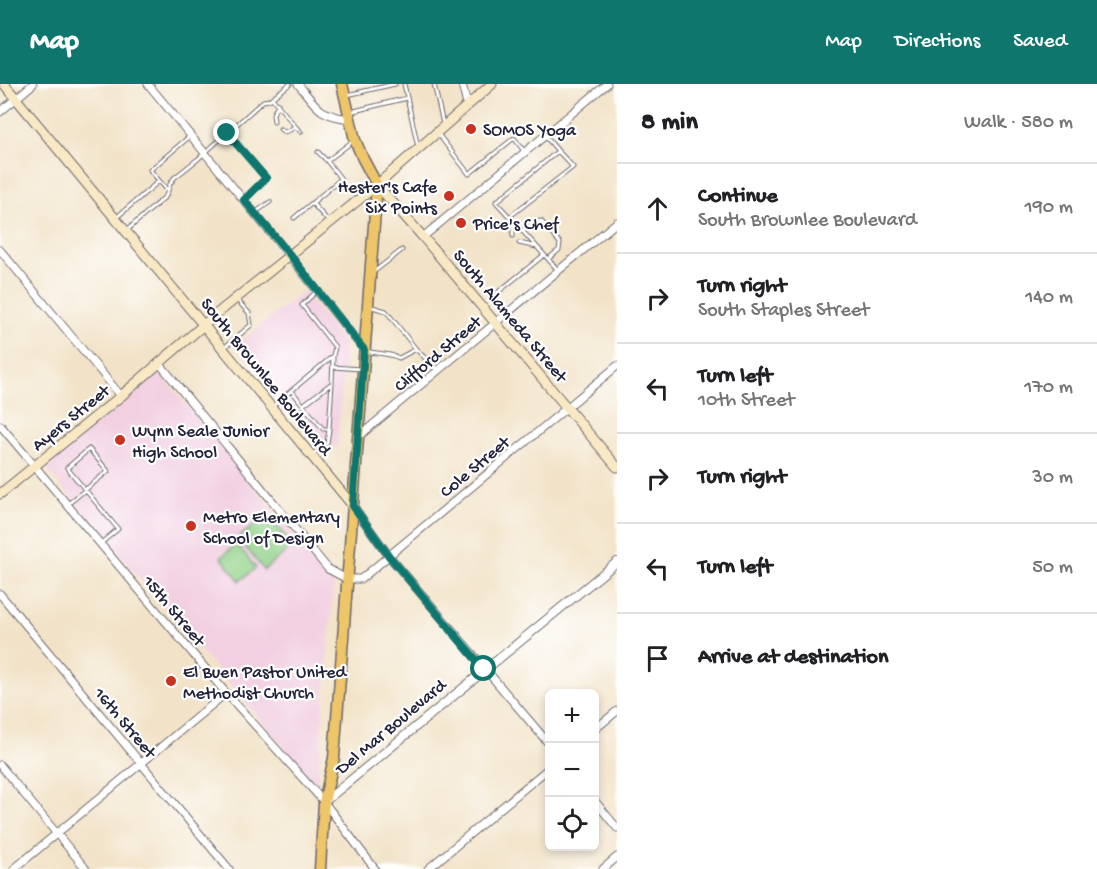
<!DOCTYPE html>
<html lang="en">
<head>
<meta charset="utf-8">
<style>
	:root { --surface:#fff; --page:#f6f6f6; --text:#202124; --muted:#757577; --line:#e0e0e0; --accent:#0f766e }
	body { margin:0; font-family:"Gochi Hand",sans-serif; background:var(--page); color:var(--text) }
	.controls { position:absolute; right:18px; bottom:18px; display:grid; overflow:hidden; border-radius:9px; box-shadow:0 3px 9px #0003 }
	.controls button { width:54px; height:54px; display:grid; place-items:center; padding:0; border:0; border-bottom:2px solid var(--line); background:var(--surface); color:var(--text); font:30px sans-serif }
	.stop { position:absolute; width:18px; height:18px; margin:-14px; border:4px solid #0f766e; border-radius:50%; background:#fff }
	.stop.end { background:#0f766e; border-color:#fff; box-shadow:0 2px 6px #0008 }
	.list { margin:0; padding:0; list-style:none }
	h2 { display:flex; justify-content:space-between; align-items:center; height:78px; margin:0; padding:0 24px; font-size:26px }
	h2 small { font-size:20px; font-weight:400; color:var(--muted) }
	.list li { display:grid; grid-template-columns:39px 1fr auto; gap:18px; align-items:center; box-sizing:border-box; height:90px; padding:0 24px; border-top:2px solid var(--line) }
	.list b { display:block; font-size:22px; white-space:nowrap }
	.list p { margin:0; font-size:20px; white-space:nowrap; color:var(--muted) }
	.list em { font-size:20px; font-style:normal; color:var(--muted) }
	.icon { flex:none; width:33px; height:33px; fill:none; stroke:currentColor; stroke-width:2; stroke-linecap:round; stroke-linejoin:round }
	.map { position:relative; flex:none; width:617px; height:785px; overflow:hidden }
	header { display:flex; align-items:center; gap:36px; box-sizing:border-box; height:84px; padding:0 30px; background:var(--accent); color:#fff }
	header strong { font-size:28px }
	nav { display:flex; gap:33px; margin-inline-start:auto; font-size:21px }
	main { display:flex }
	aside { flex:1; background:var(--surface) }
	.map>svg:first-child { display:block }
</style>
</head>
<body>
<header>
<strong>Map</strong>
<nav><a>Map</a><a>Directions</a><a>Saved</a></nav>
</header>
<main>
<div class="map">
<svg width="617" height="785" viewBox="0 0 617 785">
	<rect width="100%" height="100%" fill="#fff"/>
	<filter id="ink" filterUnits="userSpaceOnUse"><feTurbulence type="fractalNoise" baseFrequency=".0167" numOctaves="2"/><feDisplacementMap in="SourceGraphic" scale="12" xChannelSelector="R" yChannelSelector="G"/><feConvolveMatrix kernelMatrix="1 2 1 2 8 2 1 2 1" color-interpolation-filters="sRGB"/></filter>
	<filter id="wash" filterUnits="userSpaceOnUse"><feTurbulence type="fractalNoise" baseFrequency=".008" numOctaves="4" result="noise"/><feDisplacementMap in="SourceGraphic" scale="24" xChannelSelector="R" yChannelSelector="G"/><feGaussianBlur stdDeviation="1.35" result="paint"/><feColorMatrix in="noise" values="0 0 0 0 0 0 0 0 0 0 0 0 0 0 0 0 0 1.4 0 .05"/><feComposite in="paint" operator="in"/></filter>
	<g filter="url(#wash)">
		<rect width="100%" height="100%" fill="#f2e3c8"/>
		<!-- built -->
		<path fill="#f2cfe1" d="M 303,207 L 343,258 L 345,264 L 337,363 L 329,363 L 324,366 L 237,261 Z
			M 160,289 L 334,498 L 317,703 L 47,386 L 46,381 Z"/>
		<!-- green -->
		<path fill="#91d188" stroke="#5a7a62" stroke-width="1.5" d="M 268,430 L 293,462 L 264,486 L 238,454 Z
			M 237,460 L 256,484 L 240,497 L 221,473 Z"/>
	</g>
	<g filter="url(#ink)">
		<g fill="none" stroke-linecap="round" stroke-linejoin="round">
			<defs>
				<path id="service" d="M 404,0 L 418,63
					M 434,0 L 443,40
					M 347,11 L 395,0
					M 272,14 L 295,42 L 290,46 L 284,48 L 280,45
					M 350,28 L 407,14
					M 274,38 L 273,30 L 278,20
					M 295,42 L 301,48
					M 227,49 L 266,94 L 244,116
					M 438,50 L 469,90 L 514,54 L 524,67
					M 546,53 L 558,67 L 496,118 L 558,186
					M 318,68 L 327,77
					M 168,107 L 150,86 L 189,53
					M 312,119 L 329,138
					M 256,128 L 270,118
					M 117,133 L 159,97
					M 509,133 L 573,83 L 558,67
					M 294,134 L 341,95 L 327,77 L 353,57
					M 126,147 L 166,112 L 170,100 L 174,94 L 198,75 L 263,17 L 269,16 L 290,0
					M 522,147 L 534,138 L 541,137 L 560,159 L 559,166 L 548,175
					M 513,152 L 513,145 L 514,139
					M 519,159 L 537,163
					M 375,187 L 402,166
					M 497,209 L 544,171
					M 225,263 L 251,241 L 249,229 L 238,217
					M 416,265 L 438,287
					M 366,267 C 377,270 389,269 399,274 L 416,265 L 386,227 L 369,222
					M 333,283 L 361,285
					M 292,307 L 303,321
					M 273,322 L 333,272 L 335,263 L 302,221 L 317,207
					M 329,345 L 332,299
					M 313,370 L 327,359 L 329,345 L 323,345 L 303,321 L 332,299 L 333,273
					M 68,420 L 108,387 L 89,365 L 67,384 L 118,445 L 100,460"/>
				<path id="minor" d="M 148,0 L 289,171 L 364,266
					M 298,0 C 317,23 318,31 350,35
					M 462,0 L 467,21
					M 0,28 L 33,0
					M 423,153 L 607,0
					M 0,166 L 121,312
					M 160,280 L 328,485 L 347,495 L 361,495 L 617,282
					M 0,341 L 226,609 L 324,718 L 375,785
					M 358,353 L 617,138
					M 353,422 L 389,472 L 550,661
					M 0,510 L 229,785
					M 594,646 L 617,627
					M 0,681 L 86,785
					M 594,716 L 617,744
					M 14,785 L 226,609
					M 428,785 L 550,683
					M 603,785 L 617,773"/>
				<path id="tertiary" d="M 324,718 L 617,478"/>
				<path id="secondary" d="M 4,0 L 353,422
					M 377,101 L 423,153 L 617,383
					M 0,410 L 121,312 L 214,232 L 377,101 L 492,0"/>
				<path id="primary" d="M 320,785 L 324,718 L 334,674 L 377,101 L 363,75 L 355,56 L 342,0"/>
			</defs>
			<!-- service casing -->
			<use href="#service" stroke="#6b666c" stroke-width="5"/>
			<!-- minor casing -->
			<use href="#minor" stroke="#6b666c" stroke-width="9"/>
			<!-- tertiary casing -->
			<use href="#tertiary" stroke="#6b666c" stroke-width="10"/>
			<!-- secondary casing -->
			<use href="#secondary" stroke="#6b666c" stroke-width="11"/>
			<!-- primary casing -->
			<use href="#primary" stroke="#6b666c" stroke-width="13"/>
			<!-- service -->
			<use href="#service" stroke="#fff" stroke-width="3"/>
			<!-- minor -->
			<use href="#minor" stroke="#fff" stroke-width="7"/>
			<!-- tertiary -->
			<use href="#tertiary" stroke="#fff" stroke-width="8"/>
			<!-- secondary -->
			<use href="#secondary" stroke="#f8e8c3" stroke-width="9"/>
			<!-- primary -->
			<use href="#primary" stroke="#eec569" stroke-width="10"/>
		</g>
	</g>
	<g fill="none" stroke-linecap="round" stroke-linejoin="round" filter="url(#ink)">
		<!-- route -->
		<path stroke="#0f766e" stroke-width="8" d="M 227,49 L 266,94 L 244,116 L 290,171 L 364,266 L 353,422 L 389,472 L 484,585"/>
	</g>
	<!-- markers -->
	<g fill="#c8321e" stroke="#fff" stroke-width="2">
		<circle cx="471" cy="45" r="6"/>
		<circle cx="449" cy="112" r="6"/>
		<circle cx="461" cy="139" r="6"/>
		<circle cx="120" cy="356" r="6"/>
		<circle cx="191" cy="442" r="6"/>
		<circle cx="171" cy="597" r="6"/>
	</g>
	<g text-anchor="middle" stroke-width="4.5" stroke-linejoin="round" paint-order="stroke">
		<!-- poi labels -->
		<g font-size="18" fill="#22223b" stroke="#fff" text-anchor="start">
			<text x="483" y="51">SOMOS Yoga</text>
			<text x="437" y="108" text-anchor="end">Hester's Cafe<tspan x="437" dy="21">Six Points</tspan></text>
			<text x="473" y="145">Price's Chef</text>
			<text x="132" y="352">Wynn Seale Junior<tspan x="132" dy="21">High School</tspan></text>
			<text x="203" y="438">Metro Elementary<tspan x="203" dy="21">School of Design</tspan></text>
			<text x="183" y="593">El Buen Pastor United<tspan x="183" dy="21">Methodist Church</tspan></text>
		</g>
		<!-- street labels -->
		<g font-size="18" fill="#22223b" stroke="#fff">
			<text transform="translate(511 231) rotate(50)" y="6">South Alameda Street</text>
			<text transform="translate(437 269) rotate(-40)" y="6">Clifford Street</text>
			<text transform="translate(267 292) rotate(51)" y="6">South Brownlee Boulevard</text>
			<text transform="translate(70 333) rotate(-39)" y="6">Ayers Street</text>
			<text transform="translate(474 382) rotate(-40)" y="6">Cole Street</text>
			<text transform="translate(175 526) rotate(50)" y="6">15th Street</text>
			<text transform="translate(126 638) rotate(50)" y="6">16th Street</text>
			<text transform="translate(390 642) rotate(-40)" y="6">Del Mar Boulevard</text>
		</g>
	</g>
</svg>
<div class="controls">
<button>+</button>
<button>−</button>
<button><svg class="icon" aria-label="locate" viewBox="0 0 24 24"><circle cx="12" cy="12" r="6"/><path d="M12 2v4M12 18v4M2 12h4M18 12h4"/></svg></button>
</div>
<div class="stop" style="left:484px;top:585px"></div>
<div class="stop end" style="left:227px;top:49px"></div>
</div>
<aside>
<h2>8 min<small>Walk · 580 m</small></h2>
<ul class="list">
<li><svg class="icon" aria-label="ahead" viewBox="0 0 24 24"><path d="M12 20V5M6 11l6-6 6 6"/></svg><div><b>Continue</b><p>South Brownlee Boulevard</p></div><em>190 m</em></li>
<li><svg class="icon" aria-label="right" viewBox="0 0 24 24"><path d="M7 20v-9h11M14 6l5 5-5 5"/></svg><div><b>Turn right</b><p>South Staples Street</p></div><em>140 m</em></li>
<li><svg class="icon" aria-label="left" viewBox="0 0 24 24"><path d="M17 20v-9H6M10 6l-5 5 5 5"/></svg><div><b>Turn left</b><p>10th Street</p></div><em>170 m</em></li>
<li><svg class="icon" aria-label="right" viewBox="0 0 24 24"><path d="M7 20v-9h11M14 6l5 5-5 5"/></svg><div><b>Turn right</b></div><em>30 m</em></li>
<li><svg class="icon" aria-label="left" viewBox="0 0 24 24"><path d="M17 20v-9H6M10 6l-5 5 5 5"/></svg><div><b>Turn left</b></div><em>50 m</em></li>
<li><svg class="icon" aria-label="arrive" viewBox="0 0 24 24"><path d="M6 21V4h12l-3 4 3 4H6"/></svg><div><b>Arrive at destination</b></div></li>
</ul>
</aside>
</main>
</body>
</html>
